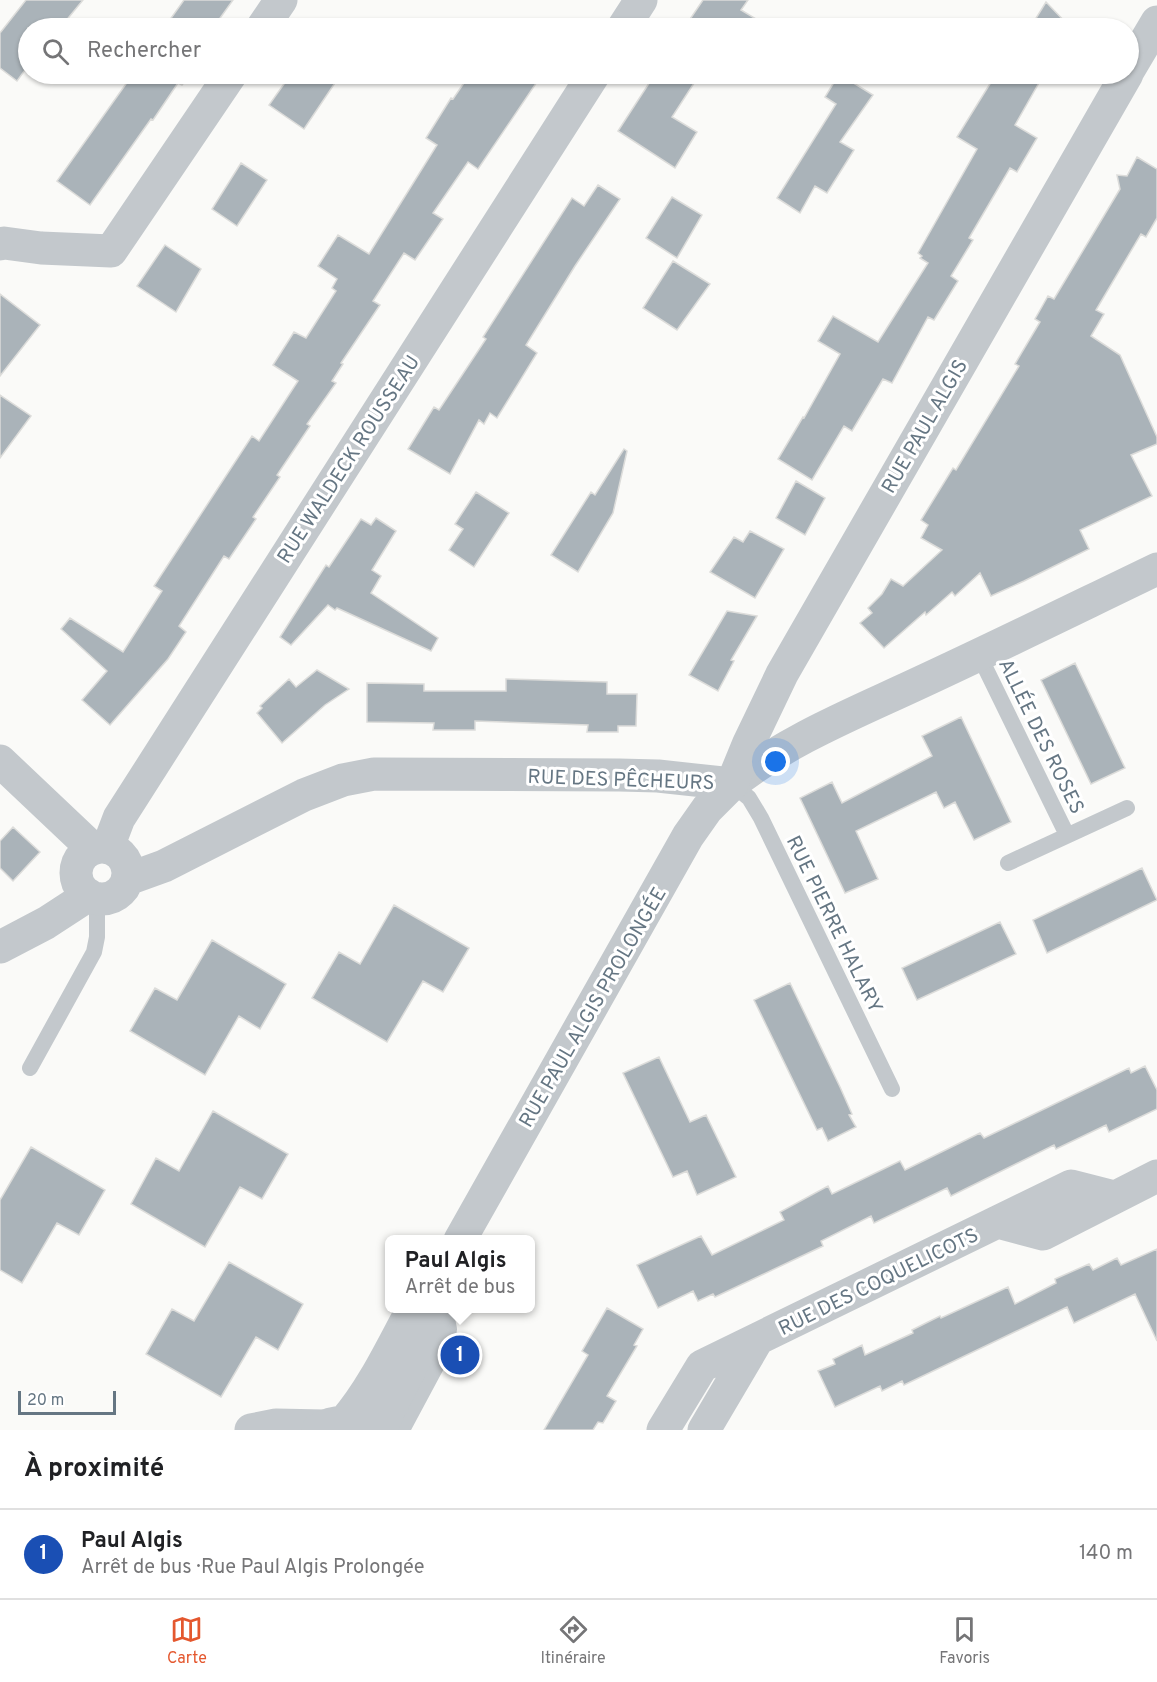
<!DOCTYPE html>
<html lang="fr">
<head>
<meta charset="utf-8">
<style>
	:root { --surface:#fff; --page:#f6f6f6; --text:#202124; --muted:#757577; --line:#e0e0e0; --accent:#e4572e }
	body { margin:0; font-family:Overpass,sans-serif; background:var(--page); color:var(--text) }
	.scale { position:absolute; left:18px; bottom:15px; width:98px; box-sizing:border-box; padding-left:6px; border:3px solid #657683; border-top:0; font-size:16px; line-height:21px; white-space:nowrap; color:#657683; -webkit-text-stroke:4px #fff; paint-order:stroke }
	.you { position:absolute; left:776px; top:762px; width:21px; height:21px; margin:-15px; border:4px solid #fff; border-radius:50%; background:#1a73e8; box-shadow:0 0 0 9px #1a73e833 }
	.badge { display:grid; place-items:center; width:39px; height:39px; border-radius:50%; background:var(--accent); color:#fff; font-size:20px; font-weight:700 }
	.pin { position:absolute; translate:-50% -50%; border:3px solid #fff; box-shadow:0 2px 6px #0006 }
	.popup { position:absolute; left:385px; top:1235px; width:150px; height:78px; box-sizing:border-box; display:grid; place-content:center; border-radius:9px; background:var(--surface); filter:drop-shadow(0 2px 4px #0005); font-size:20px; white-space:nowrap; color:var(--muted) }
	.popup b { font-size:22px; color:var(--text) }
	.popup::after { content:''; position:absolute; left:50%; top:100%; margin-left:-12px; border:12px solid transparent; border-top-color:var(--surface) }
	.list { margin:0; padding:0; list-style:none }
	h2 { display:flex; justify-content:space-between; align-items:center; height:78px; margin:0; padding:0 24px; font-size:26px }
	h2 small { font-size:20px; font-weight:400; color:var(--muted) }
	.list li { display:grid; grid-template-columns:39px 1fr auto; gap:18px; align-items:center; box-sizing:border-box; height:90px; padding:0 24px; border-top:2px solid var(--line) }
	.list b { display:block; font-size:22px; white-space:nowrap }
	.list p { margin:0; font-size:20px; white-space:nowrap; color:var(--muted) }
	.list em { font-size:20px; font-style:normal; color:var(--muted) }
	.icon { flex:none; width:33px; height:33px; fill:none; stroke:currentColor; stroke-width:2; stroke-linecap:round; stroke-linejoin:round }
	.map { position:relative; flex:none; width:1157px; height:1430px; overflow:hidden }
	.search { position:absolute; background:var(--surface); box-shadow:0 2px 4px #0004; left:18px; right:18px; top:18px; height:66px; display:flex; align-items:center; gap:15px; box-sizing:border-box; padding:0 21px; border-radius:33px; color:var(--muted); font-size:22px }
	.sheet { height:168px; background:var(--surface) }
	nav { display:flex; justify-content:space-around; align-items:center; box-sizing:border-box; height:84px; border-top:2px solid var(--line); background:var(--surface); font-size:16px; color:var(--muted) }
	nav a { display:grid; justify-items:center; gap:3px }
	nav .on { color:var(--accent) }
	.map>svg:first-child { display:block }
</style>
</head>
<body>
<div class="map">
<svg width="1157" height="1430" viewBox="0 0 1157 1430">
	<rect width="100%" height="100%" fill="#fafaf8"/>
	<!-- building -->
	<path fill="#aab3b9" stroke="#dcdcda" stroke-width="1.5" d="M 26,0 L 83,0 L 60,28 L 28,28 L 28,66 L 17,81 L 0,68 L 0,33 Z
		M 184,0 L 233,0 L 213,28 L 164,28 Z
		M 703,0 L 748,0 L 741,10 L 771,28 L 684,28 Z
		M 1046,2 L 1071,28 L 1030,28 Z
		M 133,74 L 190,74 L 182,85 L 178,83 L 153,120 L 151,119 L 90,205 L 57,181 Z
		M 291,74 L 328,74 L 337,80 L 304,129 L 269,105 Z
		M 470,74 L 531,74 L 539,79 L 478,169 L 468,162 L 433,213 L 443,219 L 415,260 L 404,253 L 373,301 L 380,305 L 341,363 L 343,364 L 332,381 L 336,383 L 307,424 L 310,426 L 277,475 L 280,477 L 253,517 L 256,519 L 229,559 L 224,556 L 179,626 L 186,632 L 168,659 L 110,725 L 82,700 L 107,671 L 61,629 L 70,618 L 123,652 L 162,591 L 154,586 L 252,436 L 259,441 L 298,381 L 273,365 L 294,332 L 306,338 L 336,291 L 332,288 L 337,279 L 318,266 L 338,235 L 369,254 L 437,145 L 426,138 L 451,98 L 453,99 Z
		M 655,74 L 700,74 L 672,117 L 697,132 L 675,168 L 618,131 Z
		M 839,74 L 873,95 L 840,142 L 854,150 L 827,193 L 815,186 L 800,213 L 777,198 L 836,104 L 825,97 Z
		M 996,74 L 1044,74 L 1015,125 L 1037,138 L 1017,172 L 1010,168 L 969,238 L 973,240 L 951,276 L 958,281 L 934,320 L 928,317 L 892,383 L 883,379 L 852,431 L 844,426 L 812,480 L 778,459 L 803,417 L 804,418 L 840,354 L 818,341 L 833,316 L 878,342 L 928,263 L 920,258 L 922,256 L 918,253 L 977,149 L 957,137 Z
		M 1137,157 L 1157,169 L 1157,218 L 1146,237 L 1141,234 L 1096,310 L 1104,314 L 1091,336 L 1120,355 L 1157,437 L 1157,444 L 1131,455 L 1152,496 L 1080,530 L 1089,549 L 1024,581 L 991,596 L 980,573 L 955,596 L 952,592 L 926,615 L 925,612 L 884,648 L 860,623 L 872,613 L 868,608 L 882,594 L 891,579 L 903,586 L 942,550 L 921,538 L 928,525 L 921,520 L 953,468 L 956,470 L 1019,366 L 1015,364 L 1040,322 L 1035,319 L 1048,296 L 1054,299 L 1120,189 L 1117,175 L 1127,176 Z
		M 241,163 L 267,180 L 237,226 L 212,209 Z
		M 598,185 L 620,199 L 575,266 L 526,345 L 537,353 L 497,418 L 490,413 L 484,424 L 479,420 L 450,474 L 408,449 L 434,407 L 439,410 L 486,339 L 483,337 L 572,198 L 584,206 Z
		M 672,197 L 702,215 L 677,258 L 646,238 Z
		M 165,245 L 201,269 L 176,312 L 137,286 Z
		M 673,261 L 710,284 L 677,330 L 643,308 Z
		M 0,294 L 40,325 L 0,376 Z
		M 0,395 L 31,416 L 0,458 Z
		M 624,449 L 627,451 L 613,513 L 578,572 L 551,555 L 591,492 L 595,495 Z
		M 796,481 L 825,498 L 805,535 L 776,518 Z
		M 476,492 L 509,513 L 474,567 L 449,550 L 463,529 L 455,524 Z
		M 376,518 L 396,531 L 372,570 L 381,576 L 371,593 L 438,638 L 431,651 L 337,608 L 335,610 L 328,605 L 291,645 L 280,637 L 326,565 L 329,567 L 361,519 L 371,525 Z
		M 750,531 L 784,549 L 755,598 L 710,572 L 734,537 L 743,542 Z
		M 727,611 L 757,616 L 731,660 L 734,661 L 718,691 L 689,675 Z
		M 1075,663 L 1125,768 L 1091,784 L 1041,680 Z
		M 317,670 L 349,689 L 325,705 L 282,743 L 257,713 L 262,708 L 260,706 L 289,679 L 296,687 Z
		M 506,679 L 607,682 L 607,694 L 637,694 L 636,726 L 618,726 L 618,732 L 587,732 L 588,725 L 475,721 L 475,730 L 433,730 L 434,723 L 367,722 L 367,683 L 424,684 L 424,691 L 506,691 Z
		M 961,717 L 1011,822 L 974,840 L 955,802 L 944,808 L 936,792 L 856,831 L 878,879 L 845,893 L 800,798 L 832,782 L 842,803 L 932,756 L 922,736 Z
		M 13,827 L 40,852 L 13,881 L 0,868 L 0,841 Z
		M 1142,868 L 1157,900 L 1047,953 L 1033,920 Z
		M 394,905 L 469,948 L 443,992 L 423,981 L 387,1042 L 312,998 L 339,952 L 360,964 Z
		M 1000,922 L 1016,954 L 917,1000 L 902,968 Z
		M 212,940 L 286,984 L 260,1029 L 239,1016 L 205,1075 L 130,1031 L 155,988 L 177,1000 Z
		M 790,983 L 840,1087 L 852,1114 L 849,1115 L 856,1127 L 828,1141 L 822,1128 L 817,1130 L 754,1000 Z
		M 659,1057 L 690,1122 L 706,1115 L 736,1177 L 697,1195 L 687,1171 L 673,1177 L 623,1073 Z
		M 1145,1066 L 1157,1090 L 1157,1109 L 1109,1132 L 1106,1125 L 1056,1149 L 1054,1145 L 951,1196 L 947,1188 L 874,1223 L 871,1216 L 821,1241 L 823,1246 L 715,1297 L 713,1294 L 698,1301 L 693,1291 L 658,1308 L 637,1265 L 701,1236 L 712,1255 L 784,1220 L 780,1212 L 828,1186 L 832,1194 L 900,1161 L 905,1170 L 980,1133 L 984,1138 L 1129,1068 L 1131,1073 Z
		M 213,1111 L 288,1154 L 262,1199 L 240,1187 L 205,1247 L 131,1204 L 156,1158 L 179,1171 Z
		M 31,1147 L 105,1190 L 79,1235 L 57,1223 L 22,1283 L 0,1270 L 0,1200 Z
		M 1157,1249 L 1157,1341 L 1135,1294 L 1074,1323 L 1067,1307 L 904,1385 L 902,1381 L 882,1391 L 880,1386 L 835,1407 L 818,1371 L 835,1364 L 833,1359 L 862,1345 L 865,1355 L 913,1333 L 912,1330 L 940,1316 L 941,1318 L 1008,1287 L 1015,1304 L 1056,1283 L 1055,1279 L 1089,1264 L 1093,1270 L 1117,1258 L 1121,1265 Z
		M 229,1262 L 303,1304 L 278,1350 L 256,1337 L 221,1397 L 146,1354 L 172,1309 L 194,1321 Z
		M 607,1308 L 643,1329 L 634,1345 L 637,1346 L 607,1396 L 616,1401 L 603,1423 L 598,1422 L 593,1430 L 544,1430 L 588,1355 L 582,1351 Z"/>
	<g fill="none" stroke-linecap="round" stroke-linejoin="round">
		<!-- service -->
		<path stroke="#c3c8cc" stroke-width="16" d="M 979,655 L 1067,835
			M 732,784 L 749,798 L 761,818 L 892,1089
			M 1008,863 L 1127,808
			M 30,1068 L 94,952 L 97,937 L 97,898
			M 402,1430 L 447,1346 L 449,1329 L 445,1308"/>
		<!-- minor -->
		<path stroke="#c3c8cc" stroke-width="33" d="M 262,28 L 281,0
			M 623,28 L 641,0
			M 0,244 L 4,243 L 41,248 L 111,251 L 231,74
			M 0,761 L 93,849
			M 108,847 L 119,818 L 594,74
			M76 873a26 26 0 1 1 52 0a26 26 0 1 1-52 0Z
			M 128,879 L 164,866 L 304,795 L 343,780 L 374,774 L 619,775 L 658,776 L 732,784 C 787,740 855,713 919,683 C 999,646 1078,607 1157,569
			M 0,947 L 46,923 L 89,895
			M 998,1222 L 1043,1234 L 1157,1176
			M 251,1430 L 276,1425 L 324,1426
			M 663,1430 L 702,1366 L 1071,1186 L 1114,1197
			M 704,1430 L 757,1340"/>
		<!-- tertiary -->
		<path stroke="#c3c8cc" stroke-width="33" d="M 1128,71 L 1157,22
			M 460,1240 L 688,836 L 707,809 L 732,784 L 748,745 L 782,674 L 1127,74
			M 345,1421 C 373,1388 392,1347 413,1308
			M 318,1430 C 334,1420 349,1420 366,1428
			M 381,1430 L 385,1419 L 428,1332 L 437,1308"/>
	</g>
	<g text-anchor="middle" stroke-width="6" stroke-linejoin="round" paint-order="stroke">
		<!-- street labels -->
		<g font-size="20" fill="#657683" stroke="#fff">
			<text transform="translate(924 426) rotate(-60)" y="7">RUE PAUL ALGIS</text>
			<text transform="translate(348 459) rotate(-57)" y="7">RUE WALDECK ROUSSEAU</text>
			<text transform="translate(1042 736) rotate(64)" y="7">ALLÉE DES ROSES</text>
			<text transform="translate(621 779) rotate(2)" y="7">RUE DES PÊCHEURS</text>
			<text transform="translate(835 924) rotate(64)" y="7">RUE PIERRE HALARY</text>
			<text transform="translate(592 1007) rotate(-60)" y="7">RUE PAUL ALGIS PROLONGÉE</text>
			<text transform="translate(878 1281) rotate(-26)" y="7">RUE DES COQUELICOTS</text>
		</g>
	</g>
</svg>
<div class="scale">20 m</div>
<div class="you"></div>
<div class="pin badge" style="left:460px;top:1355px;background:#1a4fb4">1</div>
<div class="popup"><b>Paul Algis</b>Arrêt de bus</div>
<div class="search"><svg class="icon" aria-label="search" viewBox="0 0 24 24"><circle cx="10" cy="10" r="6"/><path d="M15 15l6 6"/></svg>Rechercher</div>
</div>
<section class="sheet">
<h2>À proximité<small></small></h2>
<ul class="list">
<li><span class="badge" style="background:#1a4fb4">1</span><div><b>Paul Algis</b><p>Arrêt de bus · Rue Paul Algis Prolongée</p></div><em>140 m</em></li>
</ul>
</section>
<nav>
<a class="on"><svg class="icon" aria-label="map" viewBox="0 0 24 24"><path d="M3 6l6-2 6 2 6-2v14l-6 2-6-2-6 2zM9 4v14M15 6v14"/></svg>Carte</a>
<a><svg class="icon" aria-label="directions" viewBox="0 0 24 24"><path d="M12 3l9 9-9 9-9-9zM9 14v-3h6M13 9l2 2-2 2"/></svg>Itinéraire</a>
<a><svg class="icon" aria-label="saved" viewBox="0 0 24 24"><path d="M7 4h10v16l-5-4-5 4z"/></svg>Favoris</a>
</nav>
</body>
</html>
